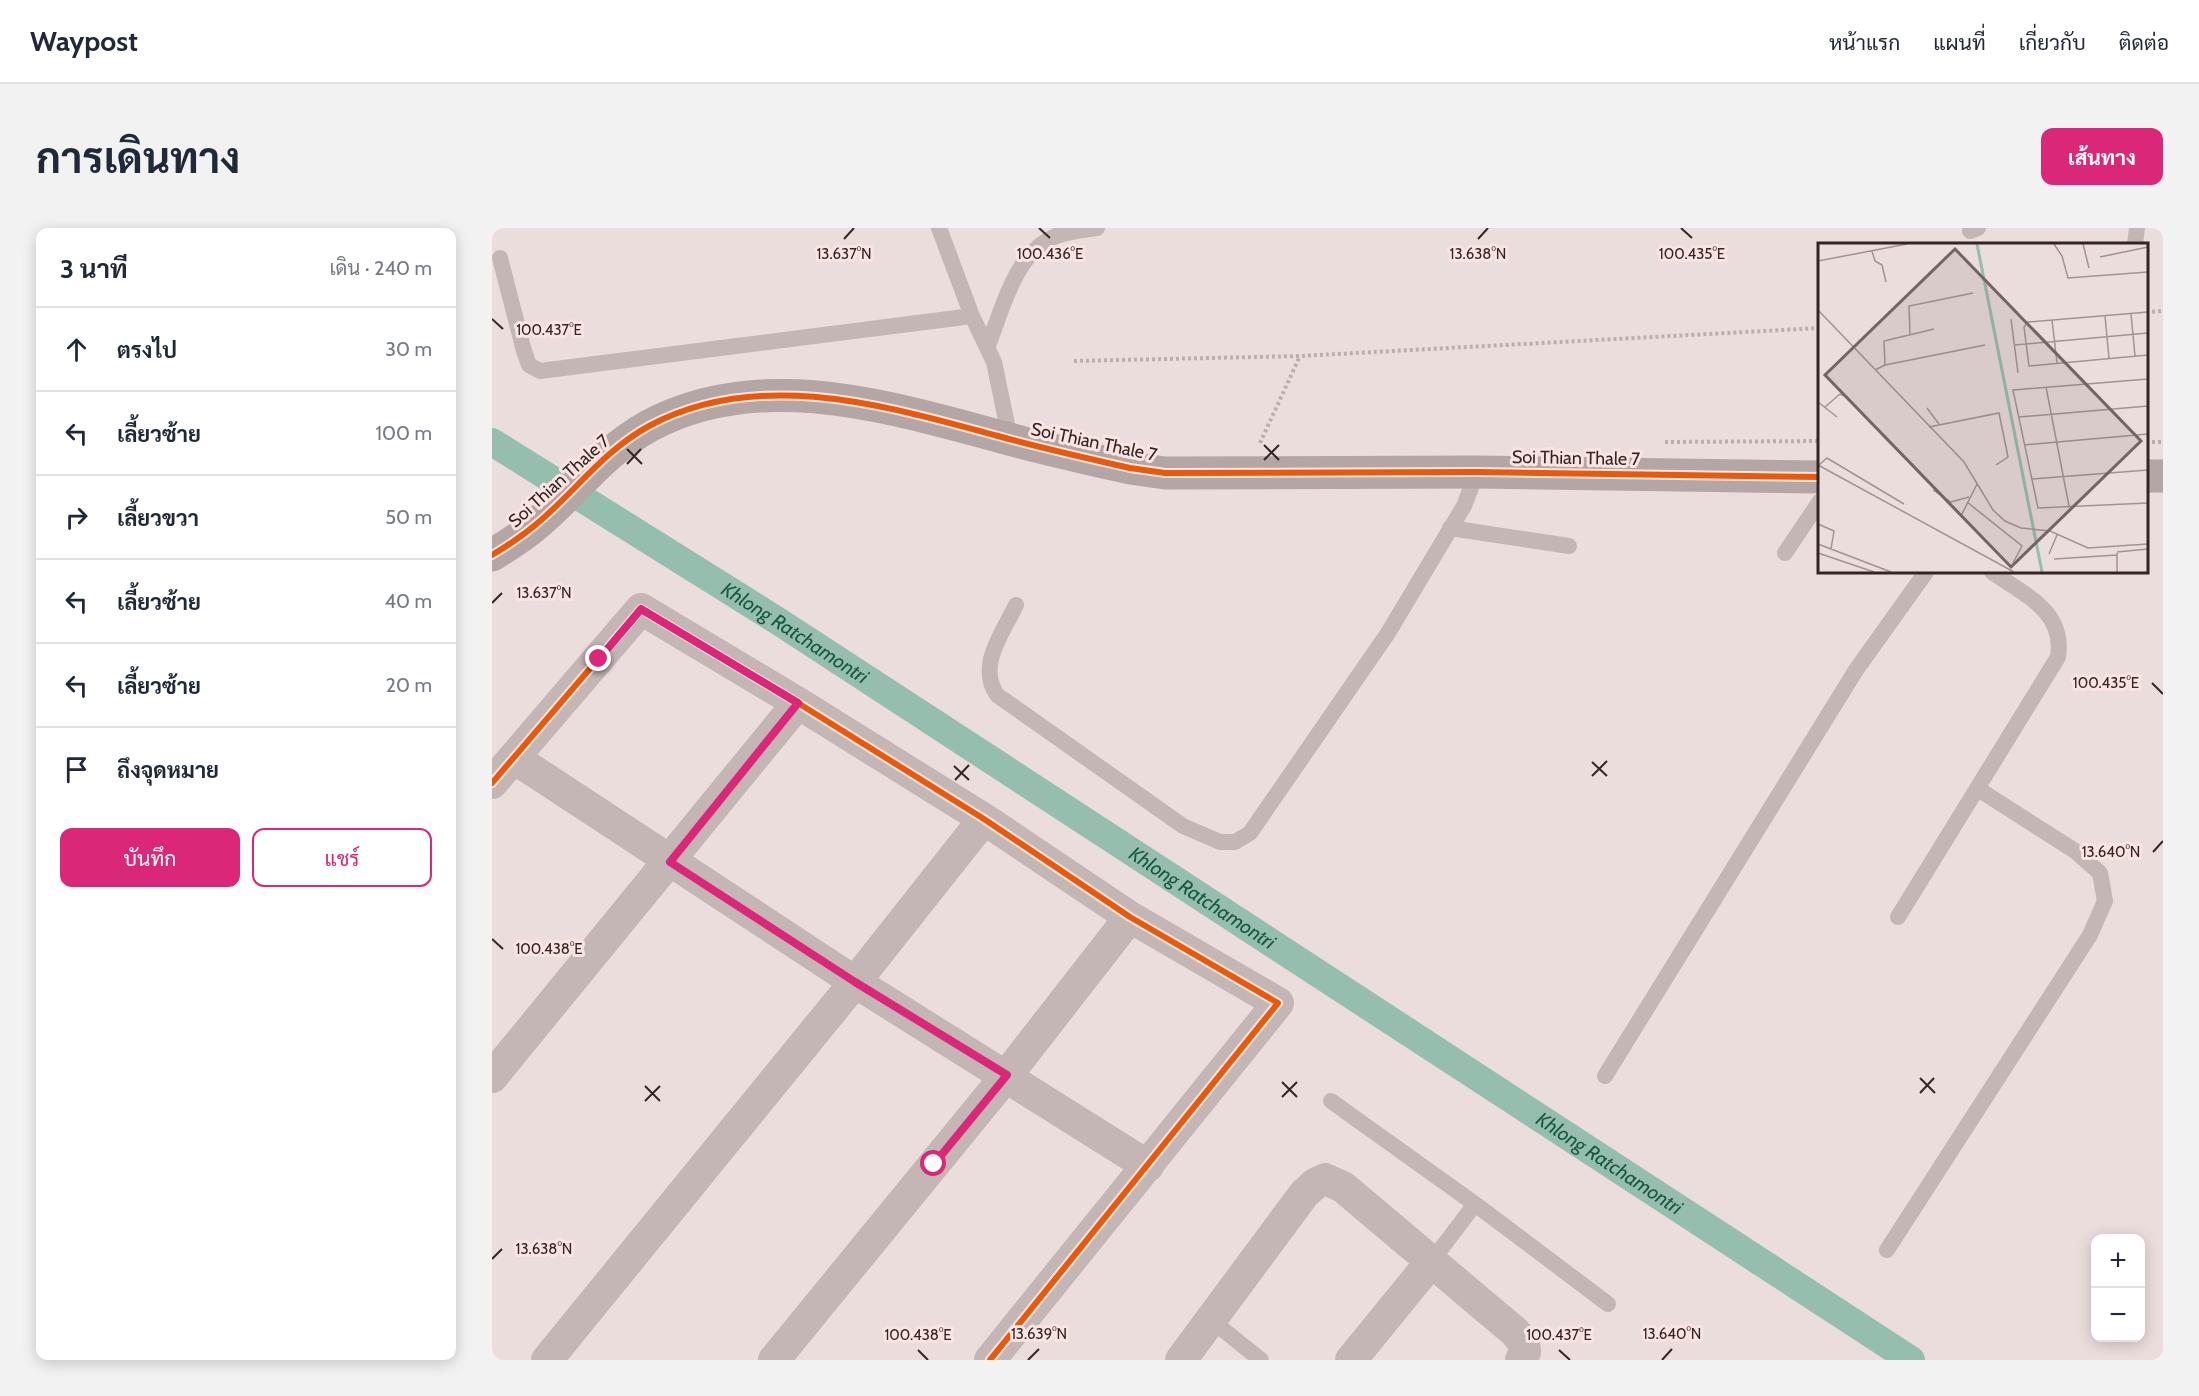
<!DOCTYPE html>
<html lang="th">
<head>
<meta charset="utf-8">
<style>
	:root { --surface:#fff; --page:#f2f2f3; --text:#1f2937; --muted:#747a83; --line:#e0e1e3; --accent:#db2777 }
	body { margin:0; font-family:Cabin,Sarabun,sans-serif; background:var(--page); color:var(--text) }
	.controls { position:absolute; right:18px; bottom:18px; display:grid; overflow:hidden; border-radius:12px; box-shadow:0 3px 15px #0003 }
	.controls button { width:54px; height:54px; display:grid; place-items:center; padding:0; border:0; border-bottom:2px solid var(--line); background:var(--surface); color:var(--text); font:30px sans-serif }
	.stop { position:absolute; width:18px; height:18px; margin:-14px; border:4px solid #db2777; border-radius:50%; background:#fff }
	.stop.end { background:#db2777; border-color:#fff; box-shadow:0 2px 6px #0008 }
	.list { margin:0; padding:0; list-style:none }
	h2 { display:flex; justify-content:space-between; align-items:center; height:78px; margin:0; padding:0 24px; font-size:26px }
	h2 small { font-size:20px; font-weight:400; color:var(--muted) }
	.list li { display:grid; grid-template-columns:39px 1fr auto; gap:18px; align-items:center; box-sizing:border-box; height:84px; padding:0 24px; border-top:2px solid var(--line) }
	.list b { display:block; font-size:22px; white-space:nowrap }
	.list em { font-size:20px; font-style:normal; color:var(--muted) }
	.actions { display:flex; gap:12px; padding:18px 24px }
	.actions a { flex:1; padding:14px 0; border:2px solid var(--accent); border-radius:12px; text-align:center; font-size:21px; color:var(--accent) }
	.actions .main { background:var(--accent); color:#fff }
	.icon { flex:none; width:33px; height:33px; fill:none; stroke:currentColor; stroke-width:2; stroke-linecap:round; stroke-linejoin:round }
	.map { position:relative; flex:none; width:1671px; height:1132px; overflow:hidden; border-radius:12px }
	header { display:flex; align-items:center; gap:36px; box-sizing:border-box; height:84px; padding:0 30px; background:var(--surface); border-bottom:2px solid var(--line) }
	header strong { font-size:28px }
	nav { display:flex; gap:33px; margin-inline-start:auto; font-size:21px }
	.intro { display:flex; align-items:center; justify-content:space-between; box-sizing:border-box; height:144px; padding:0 36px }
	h1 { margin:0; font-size:42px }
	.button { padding:15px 27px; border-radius:12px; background:var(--accent); color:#fff; font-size:21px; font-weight:700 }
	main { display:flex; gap:36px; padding:0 36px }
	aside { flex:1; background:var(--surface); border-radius:12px; box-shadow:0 3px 15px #0003 }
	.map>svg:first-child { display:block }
</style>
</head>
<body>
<header>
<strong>Waypost</strong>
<nav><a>หน้าแรก</a><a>แผนที่</a><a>เกี่ยวกับ</a><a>ติดต่อ</a></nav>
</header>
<div class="intro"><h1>การเดินทาง</h1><a class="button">เส้นทาง</a></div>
<main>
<aside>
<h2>3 นาที<small>เดิน · 240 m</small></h2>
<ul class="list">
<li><svg class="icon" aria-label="ahead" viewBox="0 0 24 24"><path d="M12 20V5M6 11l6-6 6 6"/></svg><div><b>ตรงไป</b></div><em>30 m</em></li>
<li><svg class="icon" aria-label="left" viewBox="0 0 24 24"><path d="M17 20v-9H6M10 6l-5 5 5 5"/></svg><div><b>เลี้ยวซ้าย</b></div><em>100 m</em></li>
<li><svg class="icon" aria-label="right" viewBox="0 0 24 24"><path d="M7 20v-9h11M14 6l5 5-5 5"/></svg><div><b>เลี้ยวขวา</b></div><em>50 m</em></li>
<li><svg class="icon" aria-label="left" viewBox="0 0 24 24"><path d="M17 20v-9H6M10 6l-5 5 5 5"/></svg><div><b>เลี้ยวซ้าย</b></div><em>40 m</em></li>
<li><svg class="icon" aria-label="left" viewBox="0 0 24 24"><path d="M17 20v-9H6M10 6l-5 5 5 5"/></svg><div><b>เลี้ยวซ้าย</b></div><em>20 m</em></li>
<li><svg class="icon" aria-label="arrive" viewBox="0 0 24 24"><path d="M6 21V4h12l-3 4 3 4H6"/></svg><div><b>ถึงจุดหมาย</b></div></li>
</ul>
<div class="actions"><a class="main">บันทึก</a><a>แชร์</a></div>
</aside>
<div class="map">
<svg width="1671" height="1132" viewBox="0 0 1671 1132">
	<rect width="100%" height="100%" fill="#ebdddb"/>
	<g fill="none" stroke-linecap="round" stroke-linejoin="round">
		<!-- canal -->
		<path stroke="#96beae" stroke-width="28" id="s1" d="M 0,214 L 289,395 L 1419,1132"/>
		<!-- path -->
		<path stroke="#bcaead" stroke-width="4" stroke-dasharray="3 3" stroke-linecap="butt" d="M 1654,84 L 1671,83
			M 582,133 L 808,128 L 1328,100
			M 1173,214 L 1328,213
			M 1654,214 L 1671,214
			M 768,215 L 808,128"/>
		<!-- lane -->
		<path stroke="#c3b6b5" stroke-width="16" d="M 447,0 L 480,88 L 502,134 L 518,211
			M 1478,3 L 1486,0
			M 1643,16 L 1645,0
			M 8,30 L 32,123 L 37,137 L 48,143 L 480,88
			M 495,120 C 511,81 522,25 564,8 C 577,3 592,2 605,0
			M 958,300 L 1077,318
			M 1293,325 L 1328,273
			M 524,377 C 510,406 485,438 505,467 L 691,598 L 728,614 L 743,614 L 758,605 L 896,405 L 972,278 L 985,244
			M 1406,689 L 1566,429 C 1573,383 1533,367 1500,344
			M 1113,848 L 1364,442 L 1434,344
			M 839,873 L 983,976 L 1116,1076
			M 1395,1022 L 1598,707 L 1613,673 L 1608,645 L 1583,623 L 1486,561
			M 939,1034 L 983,976
			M 719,1092 L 769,1132"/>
		<!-- street -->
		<path stroke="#c3b6b5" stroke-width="32" d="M 22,530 L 363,754 L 656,938
			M 0,555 L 149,381 L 306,475 L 492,591 L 638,689 L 786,775 L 498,1132
			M 0,849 L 306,475
			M 55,1132 L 363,754 L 492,591
			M 282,1132 L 515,847 L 638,689
			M 689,1132 L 812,966 L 823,956 L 833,951 L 851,959 L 1023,1104 L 1032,1115 L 1033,1124 L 1029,1132
			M 859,1132 L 939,1034"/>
		<!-- secondary -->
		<path stroke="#b4a6a5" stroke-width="33" d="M 1654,248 L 1671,248
			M 0,327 C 17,317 33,306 48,293 C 85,261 113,222 157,198 C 267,139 394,178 506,208 C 549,220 594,230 638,240 L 673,245 L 985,244 L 1328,249"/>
		<defs>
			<path id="cycleway" d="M 0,327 C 17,317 33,306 48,293 C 85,261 113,222 157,198 C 267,139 394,178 506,208 C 549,220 594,230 638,240 L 673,245 L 985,244 L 1328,249
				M 0,555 L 149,381 L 306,475 L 492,591 L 638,689 L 786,775 L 498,1132"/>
		</defs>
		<!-- cycleway casing -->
		<use href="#cycleway" stroke="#fae4e1" stroke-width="10"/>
		<!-- cycleway -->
		<use href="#cycleway" stroke="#e8590c" stroke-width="6"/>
	</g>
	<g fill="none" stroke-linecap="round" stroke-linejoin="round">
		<!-- route -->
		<path stroke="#db2777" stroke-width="8" d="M 107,431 L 149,381 L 306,475 L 178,634 L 363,754 L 515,847 L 442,936"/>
	</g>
	<!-- ticks -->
	<path fill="none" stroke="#342425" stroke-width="2" d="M 547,0 L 558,10M 1189,0 L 1200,10M 352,11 L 362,0M 986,11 L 996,0M 0,91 L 11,101M 772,217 L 787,232M 135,221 L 150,236M 772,232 L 787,217M 135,236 L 149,221M 0,375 L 10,365M 1660,455 L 1671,466M 1100,534 L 1115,548M 462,538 L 477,552M 1100,548 L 1115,533M 463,552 L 477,537M 1661,624 L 1671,613M 0,711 L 11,721M 1428,850 L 1443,865M 790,854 L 805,869M 153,858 L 168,873M 1428,865 L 1442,850M 790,869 L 805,854M 153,873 L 168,858M 0,1031 L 10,1021M 426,1122 L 436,1132M 1067,1122 L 1078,1132M 536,1132 L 547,1121M 1170,1132 L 1180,1121"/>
	<g text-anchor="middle" stroke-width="6" stroke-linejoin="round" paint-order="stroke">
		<!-- street labels -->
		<g font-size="18" fill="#342425" stroke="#fae4e1">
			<text transform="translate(602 214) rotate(12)" y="6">Soi Thian Thale 7</text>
			<text transform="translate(1084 230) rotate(1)" y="6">Soi Thian Thale 7</text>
			<text transform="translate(67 253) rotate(-42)" y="6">Soi Thian Thale 7</text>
		</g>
		<!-- water labels -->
		<g font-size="20" font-style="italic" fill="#175742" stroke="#fae4e1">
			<text dy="7" stroke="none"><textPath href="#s1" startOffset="358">Khlong Ratchamontri</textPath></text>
			<text dy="7" stroke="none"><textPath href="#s1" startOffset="844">Khlong Ratchamontri</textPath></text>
			<text dy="7" stroke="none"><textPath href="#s1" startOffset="1330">Khlong Ratchamontri</textPath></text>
		</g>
	</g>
	<!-- overview -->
	<g transform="translate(1326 15)">
		<rect width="330" height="330" fill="#ebdddb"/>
		<path fill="none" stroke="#96beae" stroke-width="3" d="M 159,1 L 224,329"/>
		<path fill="none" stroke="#a29392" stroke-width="1.5" d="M 236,1 L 244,13 L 250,35 L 330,29M 265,1 L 271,25M 54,8 L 57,18 L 64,22 L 68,39M 282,14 L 330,4M 0,18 L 89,1M 0,67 L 146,219 L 175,267 L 187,278 L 203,285 L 232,288 L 270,305 L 330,301M 330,69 L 210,79 L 206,84 L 211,123 L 330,112M 313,71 L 317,113M 287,73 L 291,115M 193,76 L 200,130M 234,77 L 239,120M 92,91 L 91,63 L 155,50M 196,102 L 330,90M 67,122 L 167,102M 57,127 L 67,122 L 66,98 L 116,86M 330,136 L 195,147 L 220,265 L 330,260M 228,144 L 251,263M 0,159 L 19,174M 7,164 L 22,151 L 29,154M 109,165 L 121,181M 201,174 L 330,163M 111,184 L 181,170 L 190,214 L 178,222M 206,202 L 330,191M 0,222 L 196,329M 1,222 L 9,215 L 86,261M 213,236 L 330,227M 115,247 L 133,259 L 151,254M 149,259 L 204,303 L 195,320M 143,273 L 159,241M 0,281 L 16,288 L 13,306M 0,301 L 73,329M 299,309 L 330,306M 0,310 L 56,329M 299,310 L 299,329M 231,311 L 239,292M 236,316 L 299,312"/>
		<path fill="#746565" fill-opacity="0.15" stroke="#746565" stroke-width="3" d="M 137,6 L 323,198 L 193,324 L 7,132 Z"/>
		<rect width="330" height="330" fill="none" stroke="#342425" stroke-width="3"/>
	</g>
	<g font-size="15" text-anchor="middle" fill="#342425" stroke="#fae4e1" stroke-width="6" stroke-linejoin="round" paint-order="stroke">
		<text x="558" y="31">100.436°E</text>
		<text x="1200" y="31">100.435°E</text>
		<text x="352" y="31">13.637°N</text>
		<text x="986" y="31">13.638°N</text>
		<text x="57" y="107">100.437°E</text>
		<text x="52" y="370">13.637°N</text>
		<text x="1614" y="460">100.435°E</text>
		<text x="1619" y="629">13.640°N</text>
		<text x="57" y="726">100.438°E</text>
		<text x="52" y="1026">13.638°N</text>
		<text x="547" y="1111">13.639°N</text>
		<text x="1180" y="1111">13.640°N</text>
		<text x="426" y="1112">100.438°E</text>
		<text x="1067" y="1112">100.437°E</text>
	</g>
</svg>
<div class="controls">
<button>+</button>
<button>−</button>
</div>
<div class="stop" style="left:442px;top:936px"></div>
<div class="stop end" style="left:107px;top:431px"></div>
</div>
</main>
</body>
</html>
